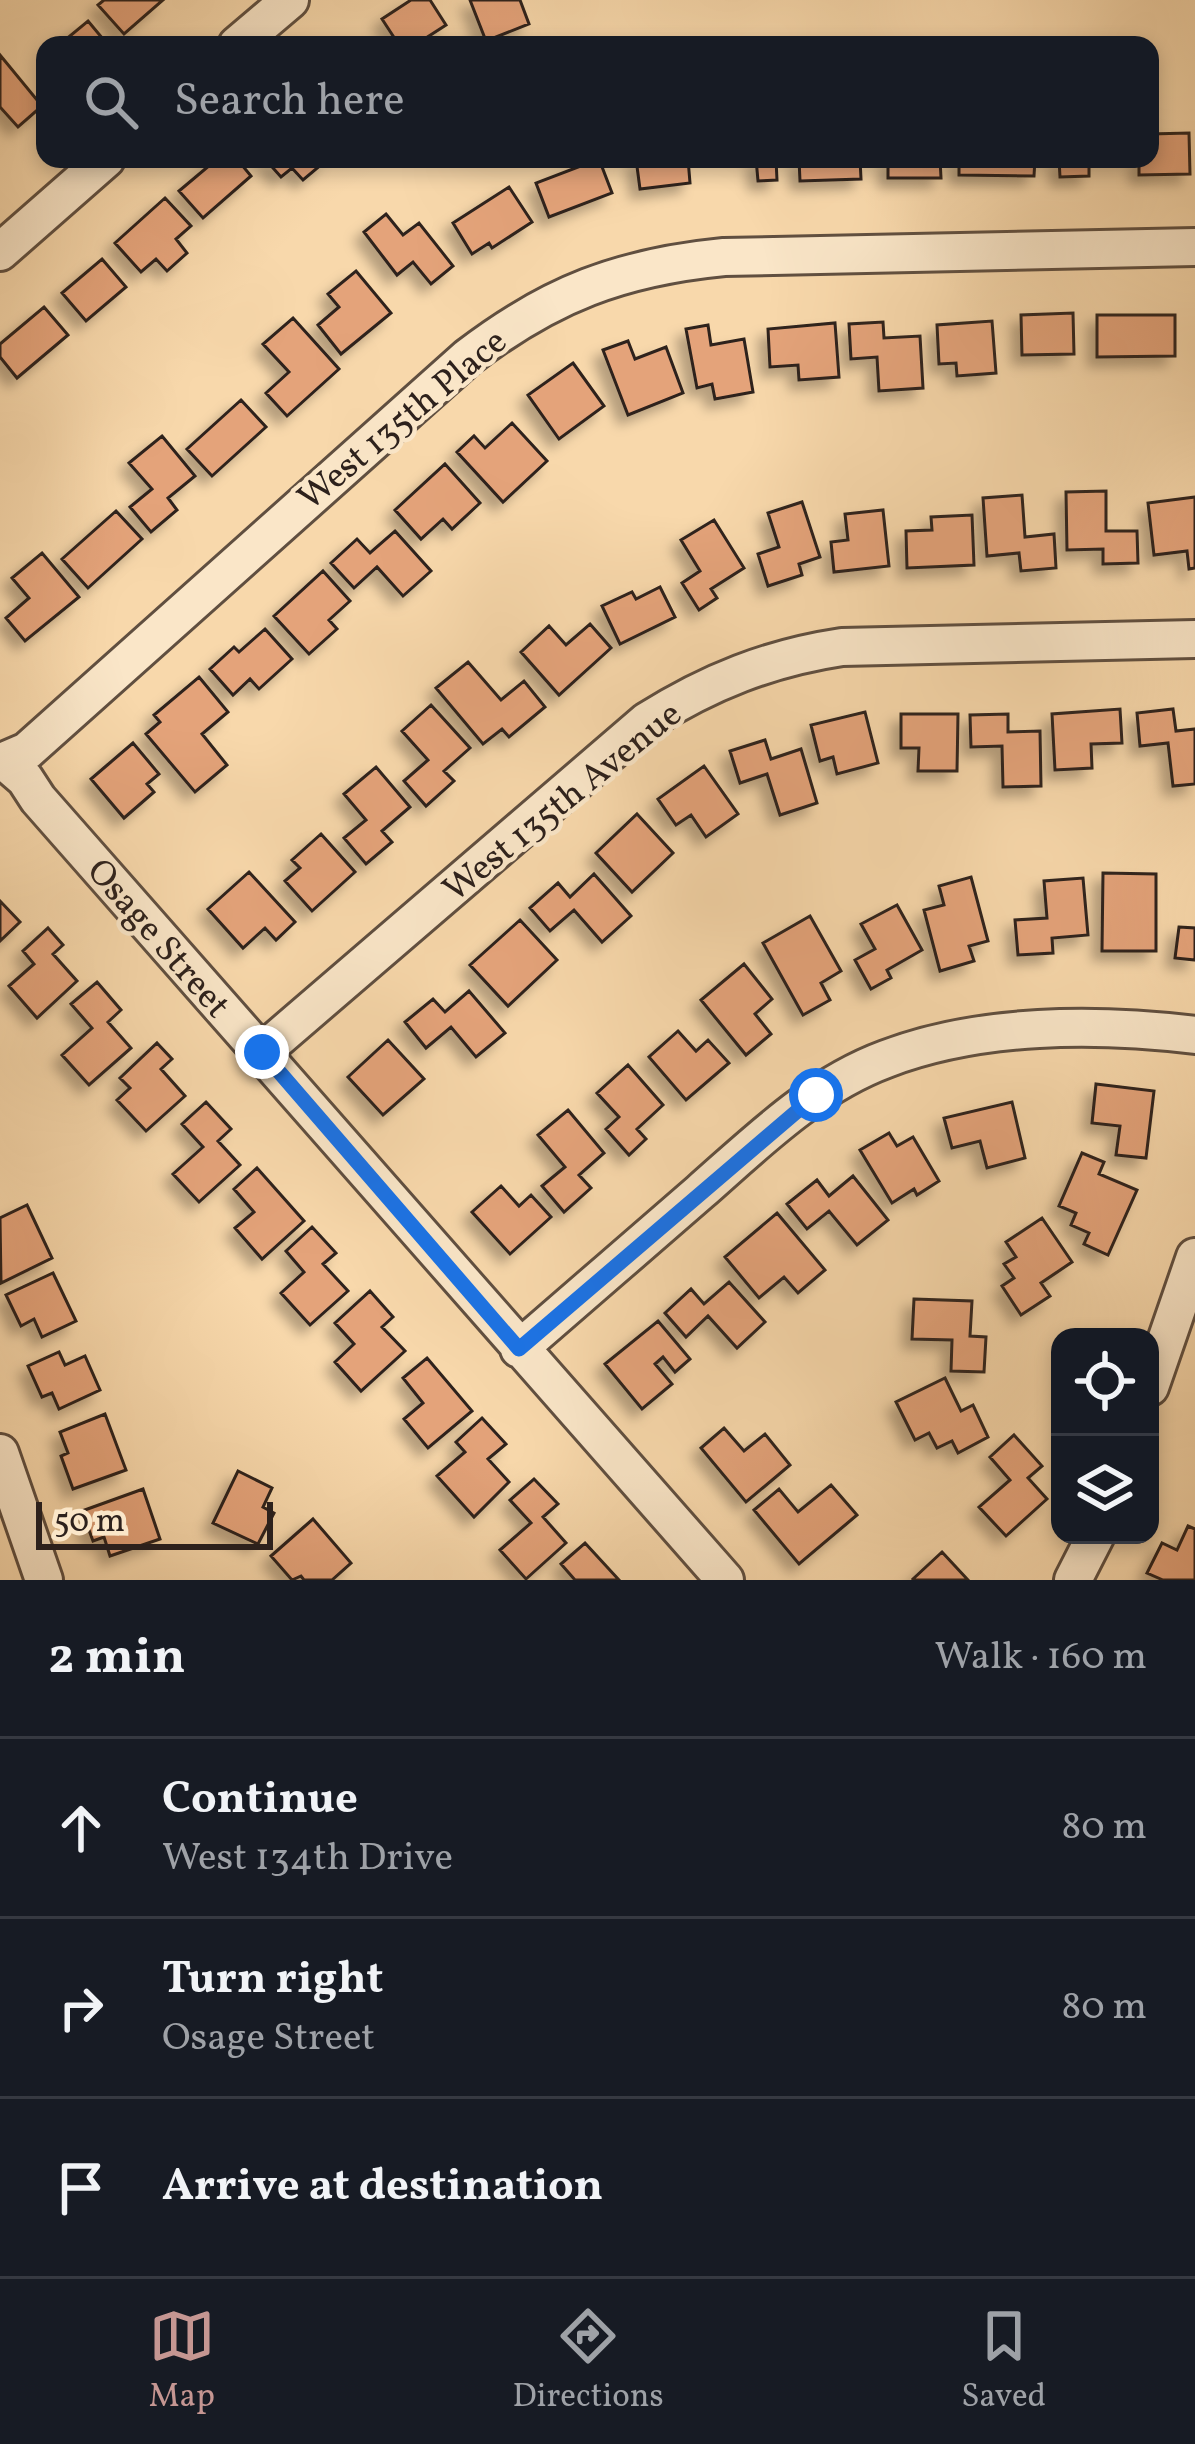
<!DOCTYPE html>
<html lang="en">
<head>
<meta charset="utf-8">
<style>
	:root { --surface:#171b24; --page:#20242c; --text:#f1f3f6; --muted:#9ea1a6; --line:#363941; --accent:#c59692 }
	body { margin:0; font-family:Vollkorn,serif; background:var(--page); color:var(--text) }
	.controls { position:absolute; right:36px; bottom:36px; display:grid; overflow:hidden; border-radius:24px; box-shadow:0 6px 18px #0003 }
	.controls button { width:108px; height:108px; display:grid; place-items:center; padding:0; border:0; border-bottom:3px solid var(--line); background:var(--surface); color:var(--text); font:60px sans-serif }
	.scale { position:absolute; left:36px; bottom:30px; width:237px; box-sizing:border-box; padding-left:12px; border:6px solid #2d211c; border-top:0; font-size:33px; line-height:42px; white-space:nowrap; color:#2d211c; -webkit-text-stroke:9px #fae6c8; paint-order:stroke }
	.stop { position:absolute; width:36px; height:36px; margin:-27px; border:9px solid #1a73e8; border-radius:50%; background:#fff }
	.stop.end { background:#1a73e8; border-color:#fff; box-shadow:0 3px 12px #0008 }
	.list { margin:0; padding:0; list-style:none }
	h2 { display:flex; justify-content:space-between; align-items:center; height:156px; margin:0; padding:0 48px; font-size:51px }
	h2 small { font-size:39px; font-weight:400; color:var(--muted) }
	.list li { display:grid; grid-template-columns:78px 1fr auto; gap:36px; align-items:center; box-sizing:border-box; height:180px; padding:0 48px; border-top:3px solid var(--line) }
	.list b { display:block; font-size:45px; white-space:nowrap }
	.list p { margin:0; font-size:39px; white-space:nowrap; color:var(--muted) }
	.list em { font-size:39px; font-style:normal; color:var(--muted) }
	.icon { flex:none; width:66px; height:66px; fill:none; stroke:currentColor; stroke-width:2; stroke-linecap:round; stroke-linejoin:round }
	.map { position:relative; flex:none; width:1195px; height:1580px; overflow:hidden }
	.search { position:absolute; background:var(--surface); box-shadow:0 6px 18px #0003; left:36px; right:36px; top:36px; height:132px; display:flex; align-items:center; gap:30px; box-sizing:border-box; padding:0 42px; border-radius:24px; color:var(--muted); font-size:45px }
	.sheet { height:696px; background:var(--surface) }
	nav { display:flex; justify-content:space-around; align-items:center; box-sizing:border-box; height:168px; border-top:3px solid var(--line); background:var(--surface); font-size:33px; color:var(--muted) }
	nav a { display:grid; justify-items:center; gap:6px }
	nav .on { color:var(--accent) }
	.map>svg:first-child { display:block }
</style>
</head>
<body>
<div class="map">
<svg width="1195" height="1580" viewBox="0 0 1195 1580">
	<defs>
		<filter id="shadow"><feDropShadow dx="-9" dy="9" stdDeviation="6" flood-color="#0004"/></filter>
	</defs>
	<rect width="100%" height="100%" fill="#f8d8ab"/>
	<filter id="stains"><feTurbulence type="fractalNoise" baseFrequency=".00167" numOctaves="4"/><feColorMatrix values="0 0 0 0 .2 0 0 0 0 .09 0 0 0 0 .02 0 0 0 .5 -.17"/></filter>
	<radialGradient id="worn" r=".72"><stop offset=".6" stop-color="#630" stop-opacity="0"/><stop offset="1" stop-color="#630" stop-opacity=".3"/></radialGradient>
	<!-- building -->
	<path fill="#e4a37a" stroke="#2d211c" stroke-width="3" filter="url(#shadow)" d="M 104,0 L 163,0 L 124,34 L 98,5 Z
		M 411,0 L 430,0 L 446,25 L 415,45 L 399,45 L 382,19 Z
		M 470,0 L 520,0 L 529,24 L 486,41 Z
		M 88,21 L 108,45 L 59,45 Z
		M 0,55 L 42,106 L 18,127 L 0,107 Z
		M 1189,133 L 1190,174 L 1139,175 L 1139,159 L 1150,159 L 1150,134 Z
		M 217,159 L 237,159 L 251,176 L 203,218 L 179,191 Z
		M 265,159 L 328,159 L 303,180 L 292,168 L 281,177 Z
		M 599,159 L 612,193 L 549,217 L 536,183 Z
		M 636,159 L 688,159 L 690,183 L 640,189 Z
		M 756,159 L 776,159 L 777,180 L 758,181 Z
		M 799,159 L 860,159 L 861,179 L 800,181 Z
		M 888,159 L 940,159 L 941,178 L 888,178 Z
		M 959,159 L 1035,159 L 1034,176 L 959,175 Z
		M 1059,159 L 1089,159 L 1089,176 L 1060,177 Z
		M 509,187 L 532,222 L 492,248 L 489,243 L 472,254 L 453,223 Z
		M 165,198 L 191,226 L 176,239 L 187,253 L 167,271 L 156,259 L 141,272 L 115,243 Z
		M 386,214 L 403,235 L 419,223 L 453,266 L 431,284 L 413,262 L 397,275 L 364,232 Z
		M 102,259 L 126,287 L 86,321 L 62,293 Z
		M 356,271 L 391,313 L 341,354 L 318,325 L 339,307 L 328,294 Z
		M 44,307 L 68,335 L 17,378 L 0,357 L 0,344 Z
		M 1073,313 L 1074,354 L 1022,355 L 1021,315 Z
		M 1097,315 L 1175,315 L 1175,356 L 1097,357 Z
		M 293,318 L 339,369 L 287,416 L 266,393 L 289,372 L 263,344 Z
		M 992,321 L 996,373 L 957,376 L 956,363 L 939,364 L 937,325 Z
		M 883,322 L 884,338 L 920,336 L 923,388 L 879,391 L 877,357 L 851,359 L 849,324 Z
		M 835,323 L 839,377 L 799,380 L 798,365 L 770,367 L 768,329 Z
		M 708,325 L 711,345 L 744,339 L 753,392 L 715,399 L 712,384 L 697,388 L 686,329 Z
		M 628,341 L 635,359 L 666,347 L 683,393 L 628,415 L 603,350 Z
		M 573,363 L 604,406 L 559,439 L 528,395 Z
		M 241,400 L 266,427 L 212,476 L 187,449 Z
		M 512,423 L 547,461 L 503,502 L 457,452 L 474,436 L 485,448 Z
		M 162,436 L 195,476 L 168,498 L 177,510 L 151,532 L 130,507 L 152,489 L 129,463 Z
		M 445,464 L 480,503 L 452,529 L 443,519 L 421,539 L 395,510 Z
		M 1106,491 L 1106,531 L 1137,531 L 1138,563 L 1103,564 L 1103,549 L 1067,550 L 1066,492 Z
		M 1022,495 L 1025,537 L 1054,534 L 1056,568 L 1021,571 L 1019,553 L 987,556 L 983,498 Z
		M 1195,497 L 1195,568 L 1189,569 L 1187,551 L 1154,555 L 1148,503 Z
		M 802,502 L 820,557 L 799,564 L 802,575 L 768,586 L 758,554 L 779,547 L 768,513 Z
		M 883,510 L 889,566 L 834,572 L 831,542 L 848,540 L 845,514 Z
		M 116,511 L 142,539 L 88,588 L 62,559 Z
		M 972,515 L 974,565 L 907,568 L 906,531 L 932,530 L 931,517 Z
		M 714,520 L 744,568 L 711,589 L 717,598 L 699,610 L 682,583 L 700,571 L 681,540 Z
		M 395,531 L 431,571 L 403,596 L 377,567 L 354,588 L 331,563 L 357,539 L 370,553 Z
		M 42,553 L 79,597 L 25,641 L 6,618 L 29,598 L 12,578 Z
		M 323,571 L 350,601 L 329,620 L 337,629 L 309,654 L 274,616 Z
		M 660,587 L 675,617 L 620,644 L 602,606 L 632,592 L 636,599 Z
		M 590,624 L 611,648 L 559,695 L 521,652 L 549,626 L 566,645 Z
		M 265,629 L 292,659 L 259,689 L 250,679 L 233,695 L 210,669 L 234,647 L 239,652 Z
		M 468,662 L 501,700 L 524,681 L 545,707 L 509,737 L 502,729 L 483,744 L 436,688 Z
		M 199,677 L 228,712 L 202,734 L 227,765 L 195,792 L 146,734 L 160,722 L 154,715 Z
		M 431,705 L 470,748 L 444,771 L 454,781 L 426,806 L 404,781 L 428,760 L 402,731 Z
		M 1120,709 L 1122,743 L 1091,744 L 1092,768 L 1055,770 L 1052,714 Z
		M 1173,709 L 1176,731 L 1195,729 L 1195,784 L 1173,786 L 1168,743 L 1140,746 L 1137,713 Z
		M 865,712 L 878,763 L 837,774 L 833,757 L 820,761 L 811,725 Z
		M 901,714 L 958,714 L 957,771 L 918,771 L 919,748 L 901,748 Z
		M 1008,714 L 1008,732 L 1040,731 L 1041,786 L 1003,787 L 1002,746 L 971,747 L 970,715 Z
		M 765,740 L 771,759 L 801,749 L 817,803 L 780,815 L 767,774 L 740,783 L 730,751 Z
		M 133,743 L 159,774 L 147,784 L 154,792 L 124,818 L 91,779 Z
		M 704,766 L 738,814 L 706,837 L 691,815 L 676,825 L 658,799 Z
		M 376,767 L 410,807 L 382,831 L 392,842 L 366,864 L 344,838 L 366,820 L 344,794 Z
		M 637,814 L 673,853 L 632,892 L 596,853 Z
		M 321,834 L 355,872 L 312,911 L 285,881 L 300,868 L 292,860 Z
		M 249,872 L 295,922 L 276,940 L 265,928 L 243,948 L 208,909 Z
		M 1103,873 L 1156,874 L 1156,951 L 1102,951 Z
		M 594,874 L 631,916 L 602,942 L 574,910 L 550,931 L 530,908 L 558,883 L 570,897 Z
		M 971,877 L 988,941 L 969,946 L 974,961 L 940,971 L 924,910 L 944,905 L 939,886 Z
		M 1083,878 L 1088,935 L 1052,938 L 1053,953 L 1018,955 L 1015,920 L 1047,918 L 1044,881 Z
		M 0,901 L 20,922 L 0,941 Z
		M 897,905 L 922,950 L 887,970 L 891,978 L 871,989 L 855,960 L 875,949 L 861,924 Z
		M 810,916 L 841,971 L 821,983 L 830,1000 L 803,1015 L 763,943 Z
		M 520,920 L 557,960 L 508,1006 L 470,965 Z
		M 1179,927 L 1195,928 L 1195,960 L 1175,958 Z
		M 48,928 L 63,945 L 53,954 L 77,981 L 37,1018 L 9,986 L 34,964 L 23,951 Z
		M 744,964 L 772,999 L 755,1014 L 771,1034 L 746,1055 L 701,1000 Z
		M 97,982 L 121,1010 L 108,1022 L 131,1048 L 89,1085 L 62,1055 L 92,1028 L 71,1004 Z
		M 469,991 L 505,1033 L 476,1057 L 451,1027 L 426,1048 L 405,1022 L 433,999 L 445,1012 Z
		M 678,1031 L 696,1051 L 708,1040 L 729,1063 L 686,1100 L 649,1057 Z
		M 388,1040 L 424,1079 L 383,1115 L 348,1077 Z
		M 157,1043 L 172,1059 L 161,1069 L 185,1096 L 146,1131 L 117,1100 L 130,1088 L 120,1078 Z
		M 628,1065 L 663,1105 L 637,1129 L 646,1139 L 629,1155 L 606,1129 L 619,1117 L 597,1093 Z
		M 1096,1084 L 1154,1091 L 1146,1158 L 1116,1155 L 1120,1126 L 1092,1123 Z
		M 206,1102 L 231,1129 L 218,1141 L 240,1165 L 199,1202 L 173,1174 L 203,1147 L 182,1124 Z
		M 1012,1102 L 1025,1158 L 987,1168 L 980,1141 L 952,1148 L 944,1118 Z
		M 568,1110 L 604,1153 L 579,1175 L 591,1188 L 564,1212 L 542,1186 L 565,1167 L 538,1135 Z
		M 889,1133 L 897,1146 L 913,1137 L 939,1181 L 917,1195 L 914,1189 L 892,1203 L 860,1150 Z
		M 1082,1153 L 1104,1162 L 1099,1174 L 1137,1190 L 1108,1255 L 1084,1244 L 1089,1233 L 1071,1225 L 1076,1213 L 1059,1206 Z
		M 257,1168 L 304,1221 L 262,1259 L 235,1228 L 254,1212 L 234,1189 Z
		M 853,1176 L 888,1220 L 857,1245 L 829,1211 L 807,1229 L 787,1204 L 817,1180 L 829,1196 Z
		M 501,1186 L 519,1206 L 531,1195 L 551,1217 L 510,1254 L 472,1212 Z
		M 27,1205 L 52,1258 L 1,1283 L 0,1218 Z
		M 777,1213 L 825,1270 L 798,1293 L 784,1277 L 759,1298 L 725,1257 Z
		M 1042,1218 L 1072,1262 L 1041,1283 L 1050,1296 L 1021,1315 L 1002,1286 L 1014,1278 L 1004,1264 L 1016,1257 L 1006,1242 Z
		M 312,1227 L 336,1253 L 323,1264 L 348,1291 L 310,1325 L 281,1293 L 304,1272 L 286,1251 Z
		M 53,1273 L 76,1321 L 42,1337 L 34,1319 L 21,1326 L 6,1295 Z
		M 729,1282 L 765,1322 L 737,1348 L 708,1316 L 686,1337 L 665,1313 L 691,1289 L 704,1304 Z
		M 370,1291 L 393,1317 L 382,1327 L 405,1351 L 361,1391 L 335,1362 L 354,1344 L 335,1323 Z
		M 914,1299 L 972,1301 L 970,1336 L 986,1337 L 984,1372 L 951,1371 L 952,1340 L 912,1339 Z
		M 658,1321 L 690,1359 L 675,1372 L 663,1357 L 655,1364 L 672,1384 L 642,1409 L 605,1364 Z
		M 59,1352 L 65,1365 L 85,1356 L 100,1390 L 59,1409 L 52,1393 L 42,1397 L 28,1366 Z
		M 427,1358 L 472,1411 L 428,1448 L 404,1419 L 423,1403 L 403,1378 Z
		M 945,1378 L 961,1411 L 973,1405 L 988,1437 L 958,1453 L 952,1441 L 937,1448 L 929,1433 L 915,1440 L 896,1402 Z
		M 105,1414 L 126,1470 L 73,1489 L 61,1456 L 68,1453 L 60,1432 Z
		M 482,1418 L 506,1444 L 488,1459 L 509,1482 L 474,1517 L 437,1476 L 465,1452 L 456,1442 Z
		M 724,1428 L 744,1451 L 765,1434 L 790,1465 L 746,1502 L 701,1448 Z
		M 1014,1435 L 1042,1466 L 1028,1478 L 1047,1499 L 1006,1536 L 979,1507 L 1010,1480 L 990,1457 Z
		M 238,1471 L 272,1488 L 263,1507 L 274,1513 L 258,1544 L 213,1523 Z
		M 534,1479 L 558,1504 L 543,1517 L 566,1543 L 526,1579 L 500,1550 L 531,1523 L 510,1500 Z
		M 831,1485 L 857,1515 L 799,1564 L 754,1510 L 779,1489 L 798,1512 Z
		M 143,1489 L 160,1539 L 110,1556 L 104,1537 L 93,1541 L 82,1511 Z
		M 313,1519 L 351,1563 L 332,1580 L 304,1580 L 301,1576 L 292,1580 L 271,1556 Z
		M 1188,1526 L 1195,1529 L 1195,1580 L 1163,1580 L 1147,1573 L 1162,1543 L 1177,1550 Z
		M 585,1543 L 619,1580 L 575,1580 L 561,1564 Z
		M 942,1552 L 968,1580 L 914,1580 L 913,1579 Z"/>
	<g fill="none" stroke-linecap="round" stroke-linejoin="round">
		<defs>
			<path id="minor" d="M 237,45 L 290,0
				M 0,252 L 106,159
				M 262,1052 L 647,721 C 709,682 769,658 842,647 L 1195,639
				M 519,1349 C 579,1297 640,1244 700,1192 C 757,1142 813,1086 886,1059 C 980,1023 1096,1023 1195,1035
				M 1150,1387 L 1195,1257
				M 0,1453 L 44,1580
				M 725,1580 L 38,799 L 25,779 L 4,761 L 27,751 L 468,357 C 550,294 621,267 724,257 L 1195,247
				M 1073,1580 L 1096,1535"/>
		</defs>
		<!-- minor casing -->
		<use href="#minor" stroke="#604f40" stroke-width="42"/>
		<!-- minor -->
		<use href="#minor" stroke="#fae6c8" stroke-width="36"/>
	</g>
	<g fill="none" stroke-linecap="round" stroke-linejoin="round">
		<!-- route -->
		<path stroke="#1a73e8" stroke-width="15" d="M 262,1052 L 519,1349 L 816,1095"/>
	</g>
	<g text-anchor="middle" stroke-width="9" stroke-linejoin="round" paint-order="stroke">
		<!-- street labels -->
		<g font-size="36" fill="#2d211c" stroke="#fae6c8">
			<text transform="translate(401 418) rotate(-40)" y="13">West 135th Place</text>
			<text transform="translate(561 800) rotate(-39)" y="13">West 135th Avenue</text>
			<text transform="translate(160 937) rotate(49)" y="13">Osage Street</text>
		</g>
	</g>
	<rect width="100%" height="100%" filter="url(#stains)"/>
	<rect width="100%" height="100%" fill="url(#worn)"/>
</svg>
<div class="controls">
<button><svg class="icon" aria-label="locate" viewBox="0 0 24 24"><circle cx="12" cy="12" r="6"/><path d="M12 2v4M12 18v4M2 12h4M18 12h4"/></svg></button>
<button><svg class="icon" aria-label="layers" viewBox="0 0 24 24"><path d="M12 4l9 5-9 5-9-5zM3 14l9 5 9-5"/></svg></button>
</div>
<div class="scale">50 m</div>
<div class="stop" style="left:816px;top:1095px"></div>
<div class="stop end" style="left:262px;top:1052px"></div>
<div class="search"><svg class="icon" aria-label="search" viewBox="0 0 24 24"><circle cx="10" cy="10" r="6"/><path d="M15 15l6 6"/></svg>Search here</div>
</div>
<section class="sheet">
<h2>2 min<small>Walk · 160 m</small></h2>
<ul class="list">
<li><svg class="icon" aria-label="ahead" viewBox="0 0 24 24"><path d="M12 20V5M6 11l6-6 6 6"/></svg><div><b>Continue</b><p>West 134th Drive</p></div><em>80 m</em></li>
<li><svg class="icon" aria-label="right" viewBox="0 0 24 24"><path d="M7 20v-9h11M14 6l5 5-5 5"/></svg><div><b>Turn right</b><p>Osage Street</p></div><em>80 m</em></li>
<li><svg class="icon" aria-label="arrive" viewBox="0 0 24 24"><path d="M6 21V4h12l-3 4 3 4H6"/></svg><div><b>Arrive at destination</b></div></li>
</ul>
</section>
<nav>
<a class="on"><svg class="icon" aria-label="map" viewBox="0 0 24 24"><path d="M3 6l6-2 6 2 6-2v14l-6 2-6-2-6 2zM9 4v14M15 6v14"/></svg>Map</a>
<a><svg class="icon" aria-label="directions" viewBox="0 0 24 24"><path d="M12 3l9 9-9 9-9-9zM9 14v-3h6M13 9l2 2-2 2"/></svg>Directions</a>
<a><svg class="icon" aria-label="saved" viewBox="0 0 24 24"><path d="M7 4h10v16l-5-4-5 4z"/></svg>Saved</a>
</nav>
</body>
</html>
